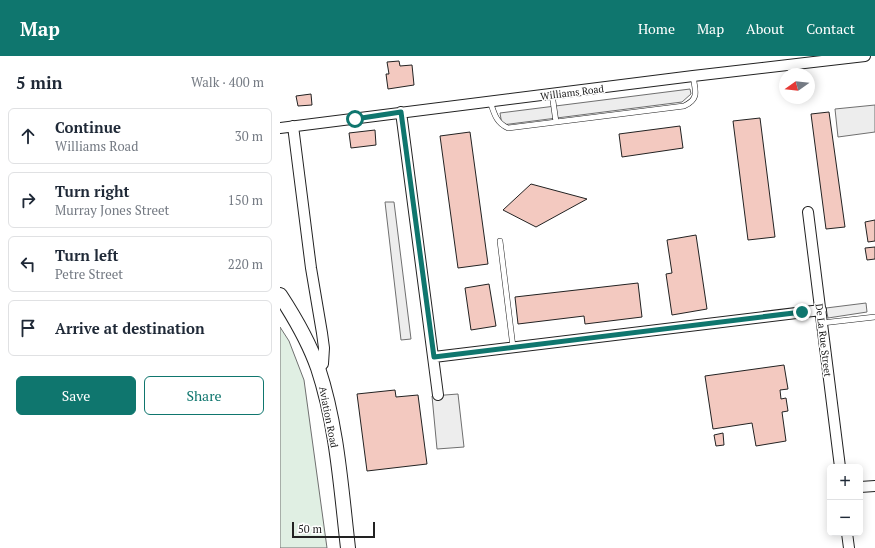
<!DOCTYPE html>
<html lang="en">
<head>
<meta charset="utf-8">
<style>
	:root { --surface:#fff; --page:#f6f6f7; --text:#1f2937; --muted:#747a83; --line:#e0e1e3; --accent:#0f766e }
	body { margin:0; font-family:"PT Serif",serif; background:var(--page); color:var(--text) }
	.controls { position:absolute; right:12px; bottom:12px; display:grid; overflow:hidden; border-radius:6px; box-shadow:0 2px 10px #0003 }
	.controls button { width:36px; height:36px; display:grid; place-items:center; padding:0; border:0; border-bottom:1px solid var(--line); background:var(--surface); color:var(--text); font:20px sans-serif }
	.compass { position:absolute; left:499px; top:12px; width:36px; height:36px; border-radius:50%; background:var(--surface); box-shadow:0 2px 10px #0003; rotate:255deg }
	.scale { position:absolute; left:12px; bottom:10px; width:83px; box-sizing:border-box; padding-left:4px; border:2px solid #222; border-top:0; font-size:11px; line-height:14px; white-space:nowrap; color:#222; -webkit-text-stroke:3px #fff; paint-order:stroke }
	.stop { position:absolute; width:12px; height:12px; margin:-9px; border:3px solid #0f766e; border-radius:50%; background:#fff }
	.stop.end { background:#0f766e; border-color:#fff; box-shadow:0 1px 4px #0008 }
	.list { margin:0; padding:0; list-style:none }
	h2 { display:flex; justify-content:space-between; align-items:center; height:52px; margin:0; padding:0 16px; font-size:17px }
	h2 small { font-size:13px; font-weight:400; color:var(--muted) }
	.list li { display:grid; grid-template-columns:26px 1fr auto; gap:12px; align-items:center; box-sizing:border-box; height:56px; margin:0 8px 8px; padding:0 8px; border:1px solid var(--line); border-radius:6px }
	.list b { display:block; font-size:15px; white-space:nowrap }
	.list p { margin:0; font-size:13px; white-space:nowrap; color:var(--muted) }
	.list em { font-size:13px; font-style:normal; color:var(--muted) }
	.actions { display:flex; gap:8px; padding:12px 16px }
	.actions a { flex:1; padding:9px 0; border:1px solid var(--accent); border-radius:6px; text-align:center; font-size:14px; color:var(--accent) }
	.actions .main { background:var(--accent); color:#fff }
	.icon { flex:none; width:22px; height:22px; fill:none; stroke:currentColor; stroke-width:2; stroke-linecap:round; stroke-linejoin:round }
	.map { position:relative; flex:none; width:595px; height:492px; overflow:hidden }
	header { display:flex; align-items:center; gap:24px; box-sizing:border-box; height:56px; padding:0 20px; background:var(--accent); color:#fff }
	header strong { font-size:19px }
	nav { display:flex; gap:22px; margin-inline-start:auto; font-size:14px }
	main { display:flex }
	aside { flex:1; background:var(--surface) }
	.map>svg:first-child { display:block }
</style>
</head>
<body>
<header>
<strong>Map</strong>
<nav><a>Home</a><a>Map</a><a>About</a><a>Contact</a></nav>
</header>
<main>
<aside>
<h2>5 min<small>Walk · 400 m</small></h2>
<ul class="list">
<li><svg class="icon" aria-label="ahead" viewBox="0 0 24 24"><path d="M12 20V5M6 11l6-6 6 6"/></svg><div><b>Continue</b><p>Williams Road</p></div><em>30 m</em></li>
<li><svg class="icon" aria-label="right" viewBox="0 0 24 24"><path d="M7 20v-9h11M14 6l5 5-5 5"/></svg><div><b>Turn right</b><p>Murray Jones Street</p></div><em>150 m</em></li>
<li><svg class="icon" aria-label="left" viewBox="0 0 24 24"><path d="M17 20v-9H6M10 6l-5 5 5 5"/></svg><div><b>Turn left</b><p>Petre Street</p></div><em>220 m</em></li>
<li><svg class="icon" aria-label="arrive" viewBox="0 0 24 24"><path d="M6 21V4h12l-3 4 3 4H6"/></svg><div><b>Arrive at destination</b></div></li>
</ul>
<div class="actions"><a class="main">Save</a><a>Share</a></div>
</aside>
<div class="map">
<svg width="595" height="492" viewBox="0 0 595 492">
	<rect width="100%" height="100%" fill="#fff"/>
	<!-- green -->
	<path fill="#e0efe3" stroke="#6f6f6f" d="M 0,271 L 9,285 L 24,324 L 47,492 L 0,492 Z"/>
	<!-- parking -->
	<path fill="#ededed" stroke="#6f6f6f" d="M 410,33 L 411,38 L 402,46 L 222,69 L 220,57 Z
		M 595,49 L 595,76 L 558,81 L 555,53 Z
		M 105,146 L 114,146 L 131,283 L 121,284 Z
		M 586,247 L 587,256 L 548,262 L 546,252 Z
		M 178,338 L 184,391 L 157,393 L 152,340 Z"/>
	<!-- building -->
	<path fill="#f3c9c0" stroke="#222" d="M 119,5 L 120,10 L 132,9 L 134,29 L 108,33 L 106,18 L 109,18 L 107,6 Z
		M 31,38 L 32,49 L 18,50 L 16,40 Z
		M 549,56 L 565,171 L 546,173 L 531,58 Z
		M 480,62 L 495,181 L 468,184 L 453,65 Z
		M 400,70 L 403,92 L 342,101 L 339,78 Z
		M 95,74 L 96,89 L 71,92 L 69,77 Z
		M 190,76 L 208,208 L 178,212 L 160,80 Z
		M 251,128 L 307,143 L 256,171 L 223,154 Z
		M 595,164 L 595,185 L 588,186 L 585,166 Z
		M 416,179 L 427,253 L 392,259 L 386,218 L 392,217 L 387,184 Z
		M 595,191 L 595,203 L 587,204 L 585,192 Z
		M 358,227 L 362,261 L 305,268 L 304,260 L 238,268 L 235,241 Z
		M 209,228 L 216,270 L 191,274 L 185,232 Z
		M 504,309 L 508,333 L 500,334 L 501,343 L 506,342 L 508,355 L 502,356 L 506,385 L 476,390 L 472,367 L 433,373 L 425,320 Z
		M 115,334 L 116,341 L 138,339 L 147,408 L 87,415 L 77,338 Z
		M 443,377 L 444,389 L 436,390 L 434,379 Z"/>
	<g fill="none" stroke-linecap="round" stroke-linejoin="round">
		<defs>
			<path id="service" d="M 272,38 L 276,66
				M 210,45 C 214,57 216,67 228,72 L 404,50 C 420,43 415,34 413,20
				M 220,185 L 233,291
				M 542,267 L 595,261"/>
			<path id="minor" d="M 121,56 L 158,339
				M 13,70 L 31,212 L 42,277 L 44,292 L 43,308 L 37,312
				M 0,72 L 413,20 L 585,0
				M 528,156 L 560,411
				M 154,301 L 541,254
				M 580,431 L 595,430
				M 567,477 L 569,492"/>
			<path id="secondary" d="M 0,239 C 15,262 29,286 38,312 C 57,369 61,432 68,492"/>
		</defs>
		<!-- service casing -->
		<use href="#service" stroke="#222" stroke-width="6"/>
		<!-- minor casing -->
		<use href="#minor" stroke="#222" stroke-width="12"/>
		<!-- secondary casing -->
		<use href="#secondary" stroke="#222" stroke-width="16"/>
		<!-- service -->
		<use href="#service" stroke="#fff" stroke-width="5"/>
		<!-- minor -->
		<use href="#minor" stroke="#fff" stroke-width="10"/>
		<!-- secondary -->
		<use href="#secondary" stroke="#fff" stroke-width="14"/>
	</g>
	<g fill="none" stroke-linecap="round" stroke-linejoin="round">
		<!-- route -->
		<path stroke="#0f766e" stroke-width="5" d="M 75,63 L 121,56 L 154,301 L 522,256"/>
	</g>
	<g text-anchor="middle" stroke-width="3" stroke-linejoin="round" paint-order="stroke">
		<!-- street labels -->
		<g font-size="10" fill="#222" stroke="#fff">
			<text transform="translate(292 36) rotate(-7)" y="4">Williams Road</text>
			<text transform="translate(544 284) rotate(83)" y="4">De La Rue Street</text>
			<text transform="translate(49 361) rotate(79)" y="4">Aviation Road</text>
		</g>
	</g>
</svg>
<div class="controls">
<button>+</button>
<button>−</button>
</div>
<svg class="compass" viewBox="-18 -18 36 36"><path d="M0-13l5 13h-10z" fill="#e53935"/><path d="M0 13l5-13h-10z" fill="#747a83"/></svg>
<div class="scale">50 m</div>
<div class="stop" style="left:75px;top:63px"></div>
<div class="stop end" style="left:522px;top:256px"></div>
</div>
</main>
</body>
</html>
